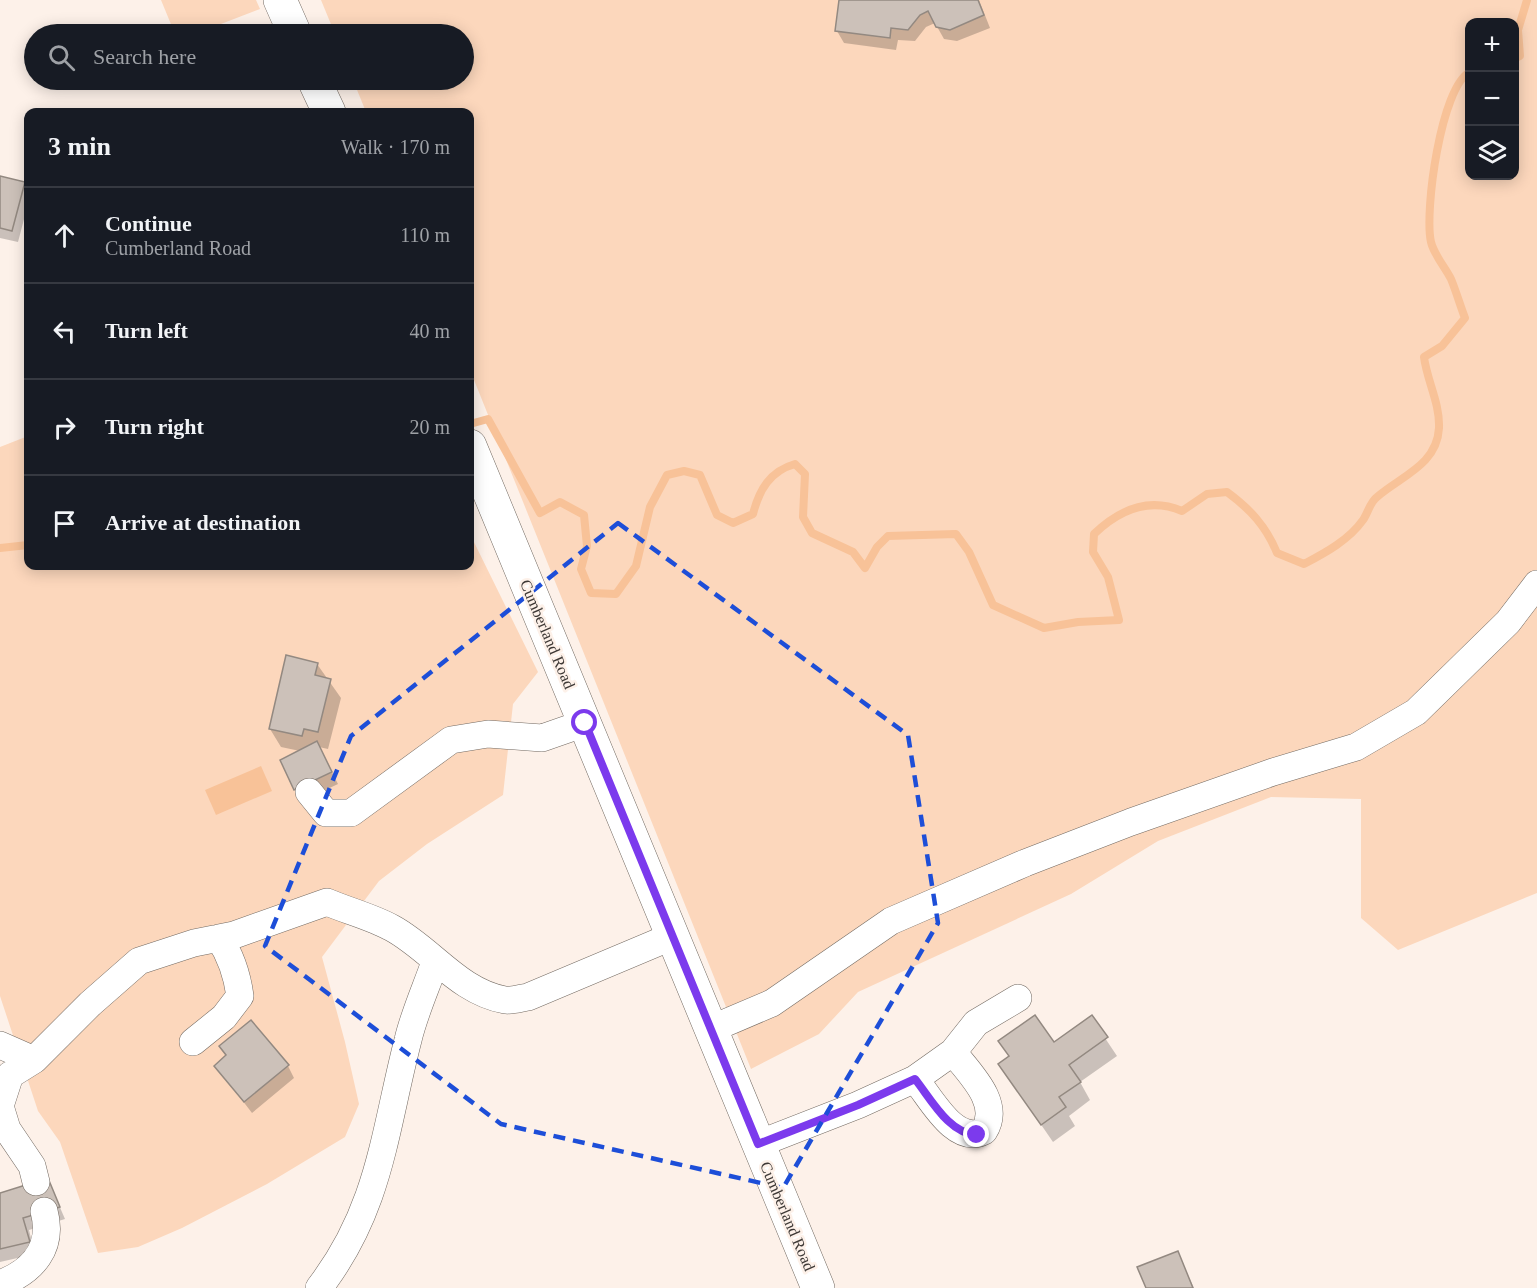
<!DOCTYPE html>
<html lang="en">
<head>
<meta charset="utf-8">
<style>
	:root { --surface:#171b24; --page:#242831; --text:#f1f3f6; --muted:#9ea1a6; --line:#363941 }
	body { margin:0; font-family:Georgia,serif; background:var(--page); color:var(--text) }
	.controls { position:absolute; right:18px; top:18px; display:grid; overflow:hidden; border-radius:12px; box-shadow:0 3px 15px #0003 }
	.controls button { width:54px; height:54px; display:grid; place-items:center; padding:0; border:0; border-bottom:2px solid var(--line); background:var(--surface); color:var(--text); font:30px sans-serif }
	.stop { position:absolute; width:18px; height:18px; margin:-14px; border:4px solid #7c3aed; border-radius:50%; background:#fff }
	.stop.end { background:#7c3aed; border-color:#fff; box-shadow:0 2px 6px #0008 }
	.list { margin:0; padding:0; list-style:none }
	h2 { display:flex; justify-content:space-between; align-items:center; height:78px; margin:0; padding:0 24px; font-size:26px }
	h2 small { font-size:20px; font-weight:400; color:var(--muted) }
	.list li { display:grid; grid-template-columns:39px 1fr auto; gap:18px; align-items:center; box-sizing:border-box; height:96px; padding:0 24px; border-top:2px solid var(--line) }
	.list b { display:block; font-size:22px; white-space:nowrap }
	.list p { margin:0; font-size:20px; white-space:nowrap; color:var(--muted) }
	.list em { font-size:20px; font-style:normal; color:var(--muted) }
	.icon { flex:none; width:33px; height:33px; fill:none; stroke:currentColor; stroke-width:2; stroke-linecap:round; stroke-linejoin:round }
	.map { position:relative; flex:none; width:1537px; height:1288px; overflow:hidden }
	.search { position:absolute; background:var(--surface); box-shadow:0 3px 15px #0003; left:24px; top:24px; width:450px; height:66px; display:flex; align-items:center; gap:15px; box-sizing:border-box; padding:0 21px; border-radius:33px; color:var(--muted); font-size:22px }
	.panel { position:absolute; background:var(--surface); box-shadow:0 3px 15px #0003; left:24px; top:108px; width:450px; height:462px; border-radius:12px }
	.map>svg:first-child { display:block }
</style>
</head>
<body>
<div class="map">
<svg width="1537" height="1288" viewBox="0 0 1537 1288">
	<rect width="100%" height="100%" fill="#fdf1e9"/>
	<!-- green -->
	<path fill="#fcd7bc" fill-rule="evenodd" d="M 161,0 L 256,0 L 260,9 L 195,34 L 175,34 Z
		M 321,0 L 1537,0 L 1537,893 L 1398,950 L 1361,918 L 1361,799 L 1271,797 L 1158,841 L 1071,894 L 858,992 L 819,1034 L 751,1069 L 470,370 L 470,112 L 366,112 L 353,80 L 464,80 L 464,34 L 335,34 ZM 1470,22 L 1514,22 L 1514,176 L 1470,176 Z
		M 28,436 L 28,566 L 470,566 L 470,534 L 538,672 L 513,704 L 503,795 L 427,844 L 379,881 L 322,957 L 345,1042 L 359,1104 L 345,1137 L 267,1184 L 182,1228 L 138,1247 L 98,1253 L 60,1142 L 38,1111 L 0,996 L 0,447 Z"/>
	<!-- water -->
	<path fill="#f8c298" d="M 261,766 L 272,791 L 216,815 L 205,790 Z"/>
	<!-- shadow -->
	<path fill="#0003" d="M 841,0 L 979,0 L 990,28 L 957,41 L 944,39 L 935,23 L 926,27 L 915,41 L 898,40 L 896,50 L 844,43 L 837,31 Z
		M 0,177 L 24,183 L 28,191 L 28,204 L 18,242 L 0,238 Z
		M 317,664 L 341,698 L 328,749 L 319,747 L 338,784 L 302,801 L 296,789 L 300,751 L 281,747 L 270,729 Z
		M 1091,1017 L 1117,1056 L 1080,1082 L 1090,1100 L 1069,1116 L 1075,1126 L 1053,1142 L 1000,1065 L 1010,1058 L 1000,1042 L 1053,1044 Z
		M 221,1046 L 288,1066 L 294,1078 L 252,1113 L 216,1066 L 227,1057 Z
		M 48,1180 L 65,1219 L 29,1230 L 35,1254 L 0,1262 L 0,1195 Z
		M 1177,1252 L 1194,1288 L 1147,1288 Z"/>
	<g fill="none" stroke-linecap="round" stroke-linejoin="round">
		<!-- stream -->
		<path stroke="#f8c298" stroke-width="8" d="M 1514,59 L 1520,56 L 1518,30 L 1527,0
			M 470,424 L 488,419 L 540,513 L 560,502 L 584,515 L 587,546 L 581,569 L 591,593 L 616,594 L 636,566 L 650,507 L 667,475 L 684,471 L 700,475 L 717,515 L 733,523 L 753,514 C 759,490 770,471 795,464 L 805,474 L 803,517 L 812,533 L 853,552 L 865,568 L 877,547 L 888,536 L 956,534 L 969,552 L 993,605 L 1044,628 L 1078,622 L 1119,620 L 1108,577 L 1093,552 L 1094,534 C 1119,510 1149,497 1182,511 L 1207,494 L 1227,492 C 1250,509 1266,526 1277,553 L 1304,564 C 1325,553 1349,540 1363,520 C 1368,513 1370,502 1377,497 C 1401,476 1437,465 1439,428 C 1440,403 1427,381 1424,357 L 1442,346 L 1465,318 C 1460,305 1456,291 1451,279 C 1445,267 1434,255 1431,242 C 1424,212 1441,86 1470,72
			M 0,548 L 28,545"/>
	</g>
	<!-- building -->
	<path fill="#ccc1b9" stroke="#938981" stroke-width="1.5" d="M 839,0 L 978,0 L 984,15 L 950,30 L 936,27 L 928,11 L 920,15 L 908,30 L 891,28 L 890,38 L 835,31 Z
		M 0,176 L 25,182 L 12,231 L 0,228 Z
		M 286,655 L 318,663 L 315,675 L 331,679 L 318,732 L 304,729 L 302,736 L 269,729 Z
		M 317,741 L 332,772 L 294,790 L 280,760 Z
		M 1035,1015 L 1054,1042 L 1092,1015 L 1108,1037 L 1069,1065 L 1081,1082 L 1059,1097 L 1066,1107 L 1041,1125 L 998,1064 L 1009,1056 L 998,1041 Z
		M 251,1020 L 289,1065 L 244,1102 L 214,1066 L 226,1055 L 219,1046 Z
		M 48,1178 L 60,1207 L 23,1218 L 30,1242 L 0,1249 L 0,1193 Z
		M 1178,1251 L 1193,1288 L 1146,1288 L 1137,1267 Z"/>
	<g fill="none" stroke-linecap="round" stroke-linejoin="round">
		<defs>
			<path id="minor" d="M 309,792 L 326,813 L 351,813 L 451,740 L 488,734 L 542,738 L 585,723
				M 711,1029 L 772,1003 L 891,921 L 1025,863 L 1131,822 L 1273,772 L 1356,747 L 1416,712 L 1508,622 L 1537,584
				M 193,1042 L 224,1017 L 240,996 C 237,974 231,956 219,938
				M 0,1045 L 34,1060 L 90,1004 L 139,961 L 194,943 L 234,935 L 327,902 C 348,911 372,917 392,928 C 431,949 459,992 505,1000 C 512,1001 521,998 528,997 L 673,936
				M 34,1060 L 10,1075 L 0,1106 L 7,1129 L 32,1166 L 36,1182
				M 915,1079 C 931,1098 955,1146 984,1131 C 1002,1103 969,1073 953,1052
				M 758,1144 L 858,1105 L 915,1079 L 953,1052 L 976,1023 L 1018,998
				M 0,1284 C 33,1271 54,1248 44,1211
				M 319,1288 C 380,1209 384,1133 408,1040 C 414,1014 426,988 435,962"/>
			<path id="major" d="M 280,0 L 295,34
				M 314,80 L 329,112
				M 470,446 L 818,1288"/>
		</defs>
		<!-- minor casing -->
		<use href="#minor" stroke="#736a62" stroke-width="28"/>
		<!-- major casing -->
		<use href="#major" stroke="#736a62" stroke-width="34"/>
		<!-- minor -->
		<use href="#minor" stroke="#fff" stroke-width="27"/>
		<!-- major -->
		<use href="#major" stroke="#fff" stroke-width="33"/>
	</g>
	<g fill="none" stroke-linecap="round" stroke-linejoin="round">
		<!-- route -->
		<path stroke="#7c3aed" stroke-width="8" d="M 585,723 L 758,1144 L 858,1105 L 915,1079 C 931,1099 949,1134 977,1135"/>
	</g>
	<!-- marked area -->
	<path fill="none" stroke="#1d4ed8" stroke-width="4.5" stroke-dasharray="12 8" stroke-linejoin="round" d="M 618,523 L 908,735 L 938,923 L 783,1188 L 501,1124 L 265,946 L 351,736 Z"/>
	<g text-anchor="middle" stroke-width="5" stroke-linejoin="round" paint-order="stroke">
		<!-- street labels -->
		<g font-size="16" fill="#3e3936" stroke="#fdf1e9">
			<text transform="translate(548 634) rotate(67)" y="6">Cumberland Road</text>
			<text transform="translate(788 1216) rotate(67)" y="6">Cumberland Road</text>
		</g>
	</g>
</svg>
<div class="controls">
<button>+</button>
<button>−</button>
<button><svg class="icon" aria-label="layers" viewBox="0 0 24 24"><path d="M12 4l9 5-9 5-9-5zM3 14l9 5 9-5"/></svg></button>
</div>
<div class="stop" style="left:585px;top:723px"></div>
<div class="stop end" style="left:977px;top:1135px"></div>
<div class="search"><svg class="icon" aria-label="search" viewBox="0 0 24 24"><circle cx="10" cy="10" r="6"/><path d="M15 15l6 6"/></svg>Search here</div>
<section class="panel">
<h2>3 min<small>Walk · 170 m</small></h2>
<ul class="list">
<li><svg class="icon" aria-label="ahead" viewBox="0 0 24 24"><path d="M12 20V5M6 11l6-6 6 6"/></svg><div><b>Continue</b><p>Cumberland Road</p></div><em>110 m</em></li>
<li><svg class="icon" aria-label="left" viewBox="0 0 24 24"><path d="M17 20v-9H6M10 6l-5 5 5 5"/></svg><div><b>Turn left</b></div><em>40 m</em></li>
<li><svg class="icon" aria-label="right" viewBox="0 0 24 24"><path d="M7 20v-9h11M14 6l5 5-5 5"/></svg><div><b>Turn right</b></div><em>20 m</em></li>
<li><svg class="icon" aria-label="arrive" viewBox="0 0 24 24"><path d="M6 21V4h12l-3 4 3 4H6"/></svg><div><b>Arrive at destination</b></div></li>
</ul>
</section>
</div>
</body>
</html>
